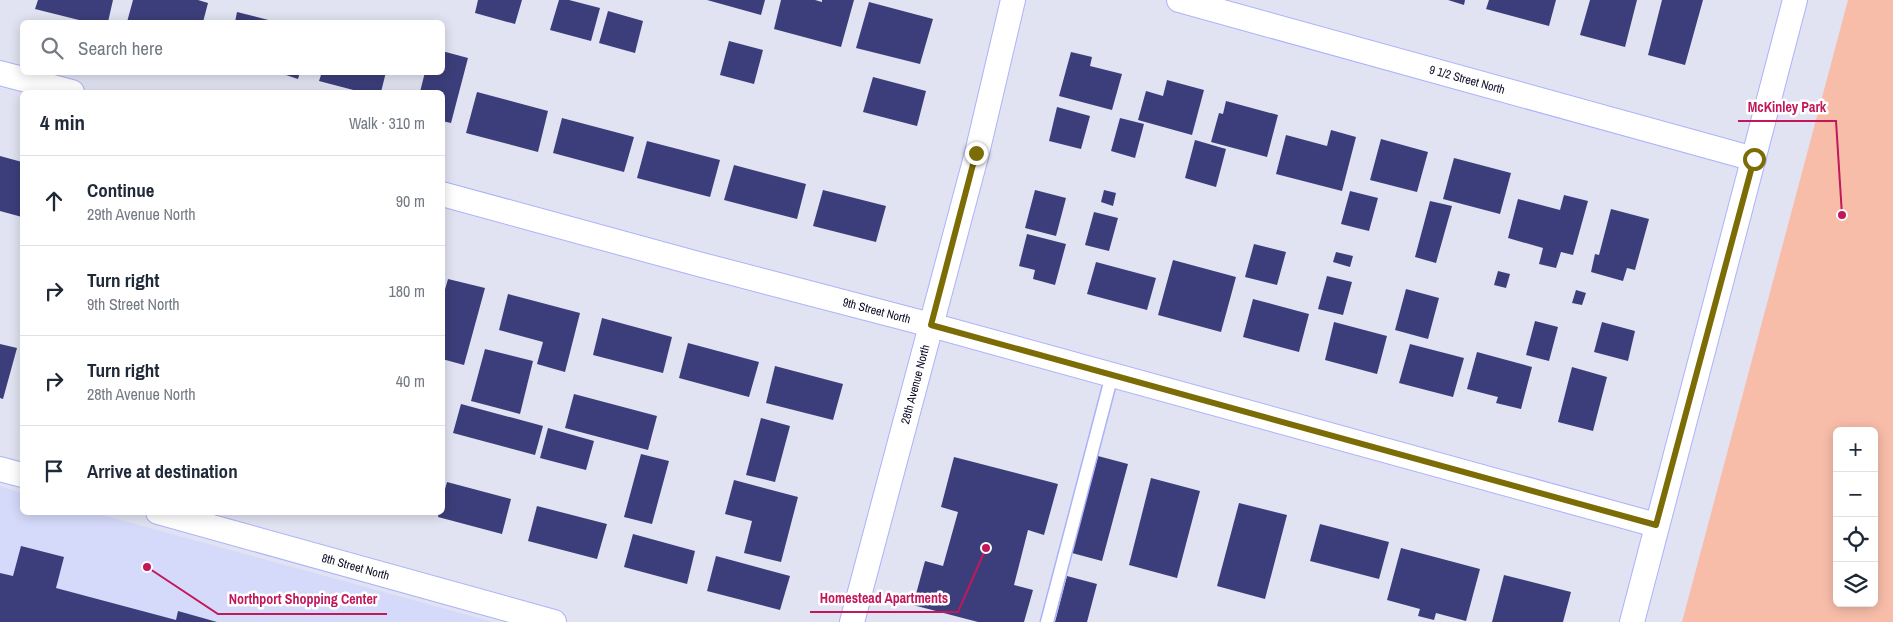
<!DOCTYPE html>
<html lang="en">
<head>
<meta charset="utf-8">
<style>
	:root { --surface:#fff; --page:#f2f2f3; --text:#1f2937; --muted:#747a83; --line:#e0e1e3 }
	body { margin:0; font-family:"Archivo Narrow",sans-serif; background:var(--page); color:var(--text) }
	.controls { position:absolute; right:15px; bottom:15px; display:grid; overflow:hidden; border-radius:8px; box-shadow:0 2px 12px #0003 }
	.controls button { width:45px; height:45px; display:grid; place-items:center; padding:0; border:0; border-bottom:1px solid var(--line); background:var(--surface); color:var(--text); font:25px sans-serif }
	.stop { position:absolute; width:15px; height:15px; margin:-11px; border:4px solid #7b6c06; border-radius:50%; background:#fff }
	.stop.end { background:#7b6c06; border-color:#fff; box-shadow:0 1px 5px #0008 }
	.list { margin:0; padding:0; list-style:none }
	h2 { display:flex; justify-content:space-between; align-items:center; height:65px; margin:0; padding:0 20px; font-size:21px }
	h2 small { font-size:16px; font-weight:400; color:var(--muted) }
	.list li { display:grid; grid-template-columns:32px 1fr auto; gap:15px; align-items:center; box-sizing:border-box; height:90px; padding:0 20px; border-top:1px solid var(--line) }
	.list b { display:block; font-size:19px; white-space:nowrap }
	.list p { margin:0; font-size:16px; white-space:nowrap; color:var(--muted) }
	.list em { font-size:16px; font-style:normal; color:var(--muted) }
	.icon { flex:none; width:28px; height:28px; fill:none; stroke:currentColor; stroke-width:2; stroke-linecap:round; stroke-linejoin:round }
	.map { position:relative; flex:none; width:1893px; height:622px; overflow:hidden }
	.search { position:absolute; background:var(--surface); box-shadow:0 2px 12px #0003; left:20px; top:20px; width:425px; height:55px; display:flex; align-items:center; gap:12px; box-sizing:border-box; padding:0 18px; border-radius:8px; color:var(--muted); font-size:19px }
	.panel { position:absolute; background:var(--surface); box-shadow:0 2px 12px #0003; left:20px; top:90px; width:425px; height:425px; border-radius:8px }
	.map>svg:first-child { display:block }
	.built { fill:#d5dafa }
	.green { fill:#f7bda9; fill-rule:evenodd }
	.building { fill:#3c3e7b }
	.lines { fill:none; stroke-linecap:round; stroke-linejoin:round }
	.service-casing { stroke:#acb2fa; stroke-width:15 }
	.minor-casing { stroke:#acb2fa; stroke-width:26 }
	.service { stroke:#fff; stroke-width:12 }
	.minor { stroke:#fff; stroke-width:24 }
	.route { stroke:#7b6c06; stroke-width:6 }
	.labels { text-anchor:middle; stroke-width:5; stroke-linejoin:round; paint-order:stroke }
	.street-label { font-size:12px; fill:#0e0e27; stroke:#fff }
	.leader { fill:none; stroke:#c2185b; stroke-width:2 }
	.callout-dot { fill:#c2185b; stroke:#fff; stroke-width:2 }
	.callout-label { font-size:14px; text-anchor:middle; font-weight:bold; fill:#c2185b; stroke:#fff; stroke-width:5; stroke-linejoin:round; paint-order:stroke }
</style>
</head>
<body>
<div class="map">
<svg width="1893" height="622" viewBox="0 0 1893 622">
	<rect width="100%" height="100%" fill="#e1e3f2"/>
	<!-- built -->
	<path class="built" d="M0,486L22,493V512L95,513L493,622H0Z"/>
	<!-- green -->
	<path class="green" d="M1848,0H1893V622H1682ZM1837,431H1874V603H1837Z"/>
	<!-- building -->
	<path class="building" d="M38,0H113L108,22H87L35,9Z
		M133,0H198L208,3L203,22H127Z
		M478,0H522L515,24L475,13Z
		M559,0H569L600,8L591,41L550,30Z
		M707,0H765L761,15Z
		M781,0H815L822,2V0H854L841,47L774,29Z
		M1448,0H1465L1464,5Z
		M1489,0H1556L1549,26L1486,9Z
		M1590,0H1637L1625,47L1580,35Z
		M1662,0H1703L1685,65L1648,55Z
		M869,2L933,19L920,64L856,48Z
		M608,11L643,21L635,53L599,43Z
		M237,12L276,22H235Z
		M729,41L763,50L754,84L720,75Z
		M442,51L468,58L451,123L442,121V92H420L425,72H442Z
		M1071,52L1092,57L1090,66L1122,74L1112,110L1059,96Z
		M277,72H300L298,79Z
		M322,72H386L381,92H361L319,81Z
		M873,77L926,91L917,126L863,112Z
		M1167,80L1204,90L1192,135L1138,120L1146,91L1163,96Z
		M477,92L548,111L538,152L466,133Z
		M1226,101L1278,115L1267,157L1211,142L1219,113L1223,114Z
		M1057,107L1090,116L1081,149L1049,141Z
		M562,118L634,137L624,172L553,153Z
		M1120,118L1144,124L1135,158L1111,151Z
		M1331,130L1356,137L1342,191L1276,174L1286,135L1327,146Z
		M1381,139L1428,152L1417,192L1370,180Z
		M1195,140L1226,149L1216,187L1185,178Z
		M647,141L720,160L710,197L637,178Z
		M0,156L22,162V217L0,211Z
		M1454,158L1511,173L1500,214L1443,199Z
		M734,165L806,184L797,219L724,200Z
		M823,190L886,206L876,242L813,226Z
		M1035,190L1066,198L1056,236L1025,228Z
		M1104,190L1116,193L1113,206L1101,202Z
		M1350,191L1378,198L1369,231L1341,224Z
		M1564,195L1588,201L1573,255L1561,252L1556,268L1539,264L1543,248L1508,238L1518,199L1560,210Z
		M1430,201L1452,206L1436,263L1415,257Z
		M1611,209L1649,219L1635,270L1627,268L1623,281L1591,272L1595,254L1599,255Z
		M1094,212L1118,218L1109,251L1085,245Z
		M1027,234L1066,244L1055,285L1033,279L1035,270L1019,266Z
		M1254,244L1286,252L1277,285L1245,277Z
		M1336,252L1353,256L1350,267L1333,262Z
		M1173,260L1236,277L1221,332L1158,315Z
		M1096,262L1156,278L1147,310L1087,294Z
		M1498,271L1510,274L1506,288L1494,285Z
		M1327,276L1352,282L1343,315L1318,309Z
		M448,279L485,288L464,365L442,359V300Z
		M1406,289L1439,298L1428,339L1395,330Z
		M1576,290L1586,293L1582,305L1572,303Z
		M508,294L580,313L565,372L537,364L543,342L499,330Z
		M1253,299L1309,314L1299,352L1243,337Z
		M602,318L672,337L663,373L593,355Z
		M1535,321L1558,327L1549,361L1526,355Z
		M1334,322L1387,336L1377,374L1325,360Z
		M1602,322L1635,331L1628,361L1594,352Z
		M688,343L759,362L749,397L679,378Z
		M0,344L17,348L3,399L0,398Z
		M1410,344L1464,358L1453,397L1399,383Z
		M485,349L533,361L520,414L471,401Z
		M1477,352L1532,367L1521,409L1496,403L1498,397L1467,389Z
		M775,366L843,384L833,420L766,403Z
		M1572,367L1607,377L1593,431L1558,422Z
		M574,394L657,416L648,450L565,428Z
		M461,404L543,426L535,455L453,433Z
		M761,418L790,426L775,482L746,475Z
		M548,428L594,441L586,470L540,458Z
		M641,454L669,461L652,524L624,517Z
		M1098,456L1128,464L1102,561L1072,553Z
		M954,457L1058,484L1044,535L1028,530L1014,585L1033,590L1024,622H978L913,605L925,561L943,566L958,512L941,507Z
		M1151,478L1200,491L1177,578L1129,565Z
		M734,480L798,497L781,562L744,553L752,521L725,514Z
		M447,482L511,499L502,534L438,517L439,512H442V500Z
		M1239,503L1287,515L1265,599L1217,586Z
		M537,506L607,524L597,559L528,541Z
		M1320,524L1389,542L1379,579L1310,561Z
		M633,534L695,551L687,584L624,567Z
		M21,546L64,557L56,588L176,620L178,611L217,622H0V573L13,576Z
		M1401,548L1480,569L1466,621L1436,613L1434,620L1418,616L1420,609L1387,600Z
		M716,556L790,576L780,610L707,591Z
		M1504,575L1571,592L1563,622H1492Z
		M1067,576L1097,584L1087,622H1055Z"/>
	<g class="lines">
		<defs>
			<path id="service" d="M1047,622L1112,375"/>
			<g id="minor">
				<path id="s1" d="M1179,0L1754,159"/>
				<path d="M0,73L72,92"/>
				<path id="s2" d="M442,194L702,265L931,325L1656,525"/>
				<path d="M0,469L22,475"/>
				<path id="s3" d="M158,512L554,622"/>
				<path id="s4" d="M852,622L977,153L1013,0"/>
				<path d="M1632,622L1795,0"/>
			</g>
		</defs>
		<!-- service casing -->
		<use href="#service" class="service-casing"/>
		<!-- minor casing -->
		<use href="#minor" class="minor-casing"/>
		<!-- service -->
		<use href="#service" class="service"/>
		<!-- minor -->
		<use href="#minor" class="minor"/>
	</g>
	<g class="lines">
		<!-- route -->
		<path class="route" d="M976,153L931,325L1656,525L1754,159"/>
	</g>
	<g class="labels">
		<!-- street labels -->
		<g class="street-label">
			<text dy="4" stroke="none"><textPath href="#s1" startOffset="299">9 1/2 Street North</textPath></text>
			<text dy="4" stroke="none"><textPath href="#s2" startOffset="450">9th Street North</textPath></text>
			<text dy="4" stroke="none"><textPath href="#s4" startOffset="246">28th Avenue North</textPath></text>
			<text dy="4" stroke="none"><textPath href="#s3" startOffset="205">8th Street North</textPath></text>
		</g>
	</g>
	<!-- callouts -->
	<path class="leader" d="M1842 215L1836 121H1738M986 548L958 612H810M147 567L218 614H387"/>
	<g class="callout-dot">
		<circle cx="1842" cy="215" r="5"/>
		<circle cx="986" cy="548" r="5"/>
		<circle cx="147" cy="567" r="5"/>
	</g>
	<g class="callout-label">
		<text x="1787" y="112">McKinley Park</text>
		<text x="884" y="603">Homestead Apartments</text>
		<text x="303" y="604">Northport Shopping Center</text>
	</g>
</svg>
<div class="controls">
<button>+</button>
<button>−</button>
<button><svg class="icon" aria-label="locate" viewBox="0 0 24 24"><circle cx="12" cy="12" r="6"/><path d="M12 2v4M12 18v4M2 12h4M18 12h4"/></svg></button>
<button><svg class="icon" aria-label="layers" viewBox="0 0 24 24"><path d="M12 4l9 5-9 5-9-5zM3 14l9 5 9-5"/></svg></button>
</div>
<div class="stop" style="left:1754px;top:159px"></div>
<div class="stop end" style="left:976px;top:153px"></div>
<div class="search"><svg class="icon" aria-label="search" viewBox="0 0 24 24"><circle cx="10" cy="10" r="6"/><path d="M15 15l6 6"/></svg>Search here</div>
<section class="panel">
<h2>4 min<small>Walk · 310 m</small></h2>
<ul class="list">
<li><svg class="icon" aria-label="ahead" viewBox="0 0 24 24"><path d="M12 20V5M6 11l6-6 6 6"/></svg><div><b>Continue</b><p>29th Avenue North</p></div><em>90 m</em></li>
<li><svg class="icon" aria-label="right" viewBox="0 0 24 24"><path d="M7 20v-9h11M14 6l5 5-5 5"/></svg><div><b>Turn right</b><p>9th Street North</p></div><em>180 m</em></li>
<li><svg class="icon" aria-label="right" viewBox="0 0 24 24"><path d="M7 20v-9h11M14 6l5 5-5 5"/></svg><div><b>Turn right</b><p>28th Avenue North</p></div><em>40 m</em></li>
<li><svg class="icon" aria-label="arrive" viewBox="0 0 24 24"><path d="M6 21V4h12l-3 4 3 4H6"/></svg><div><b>Arrive at destination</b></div></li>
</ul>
</section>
</div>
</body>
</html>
